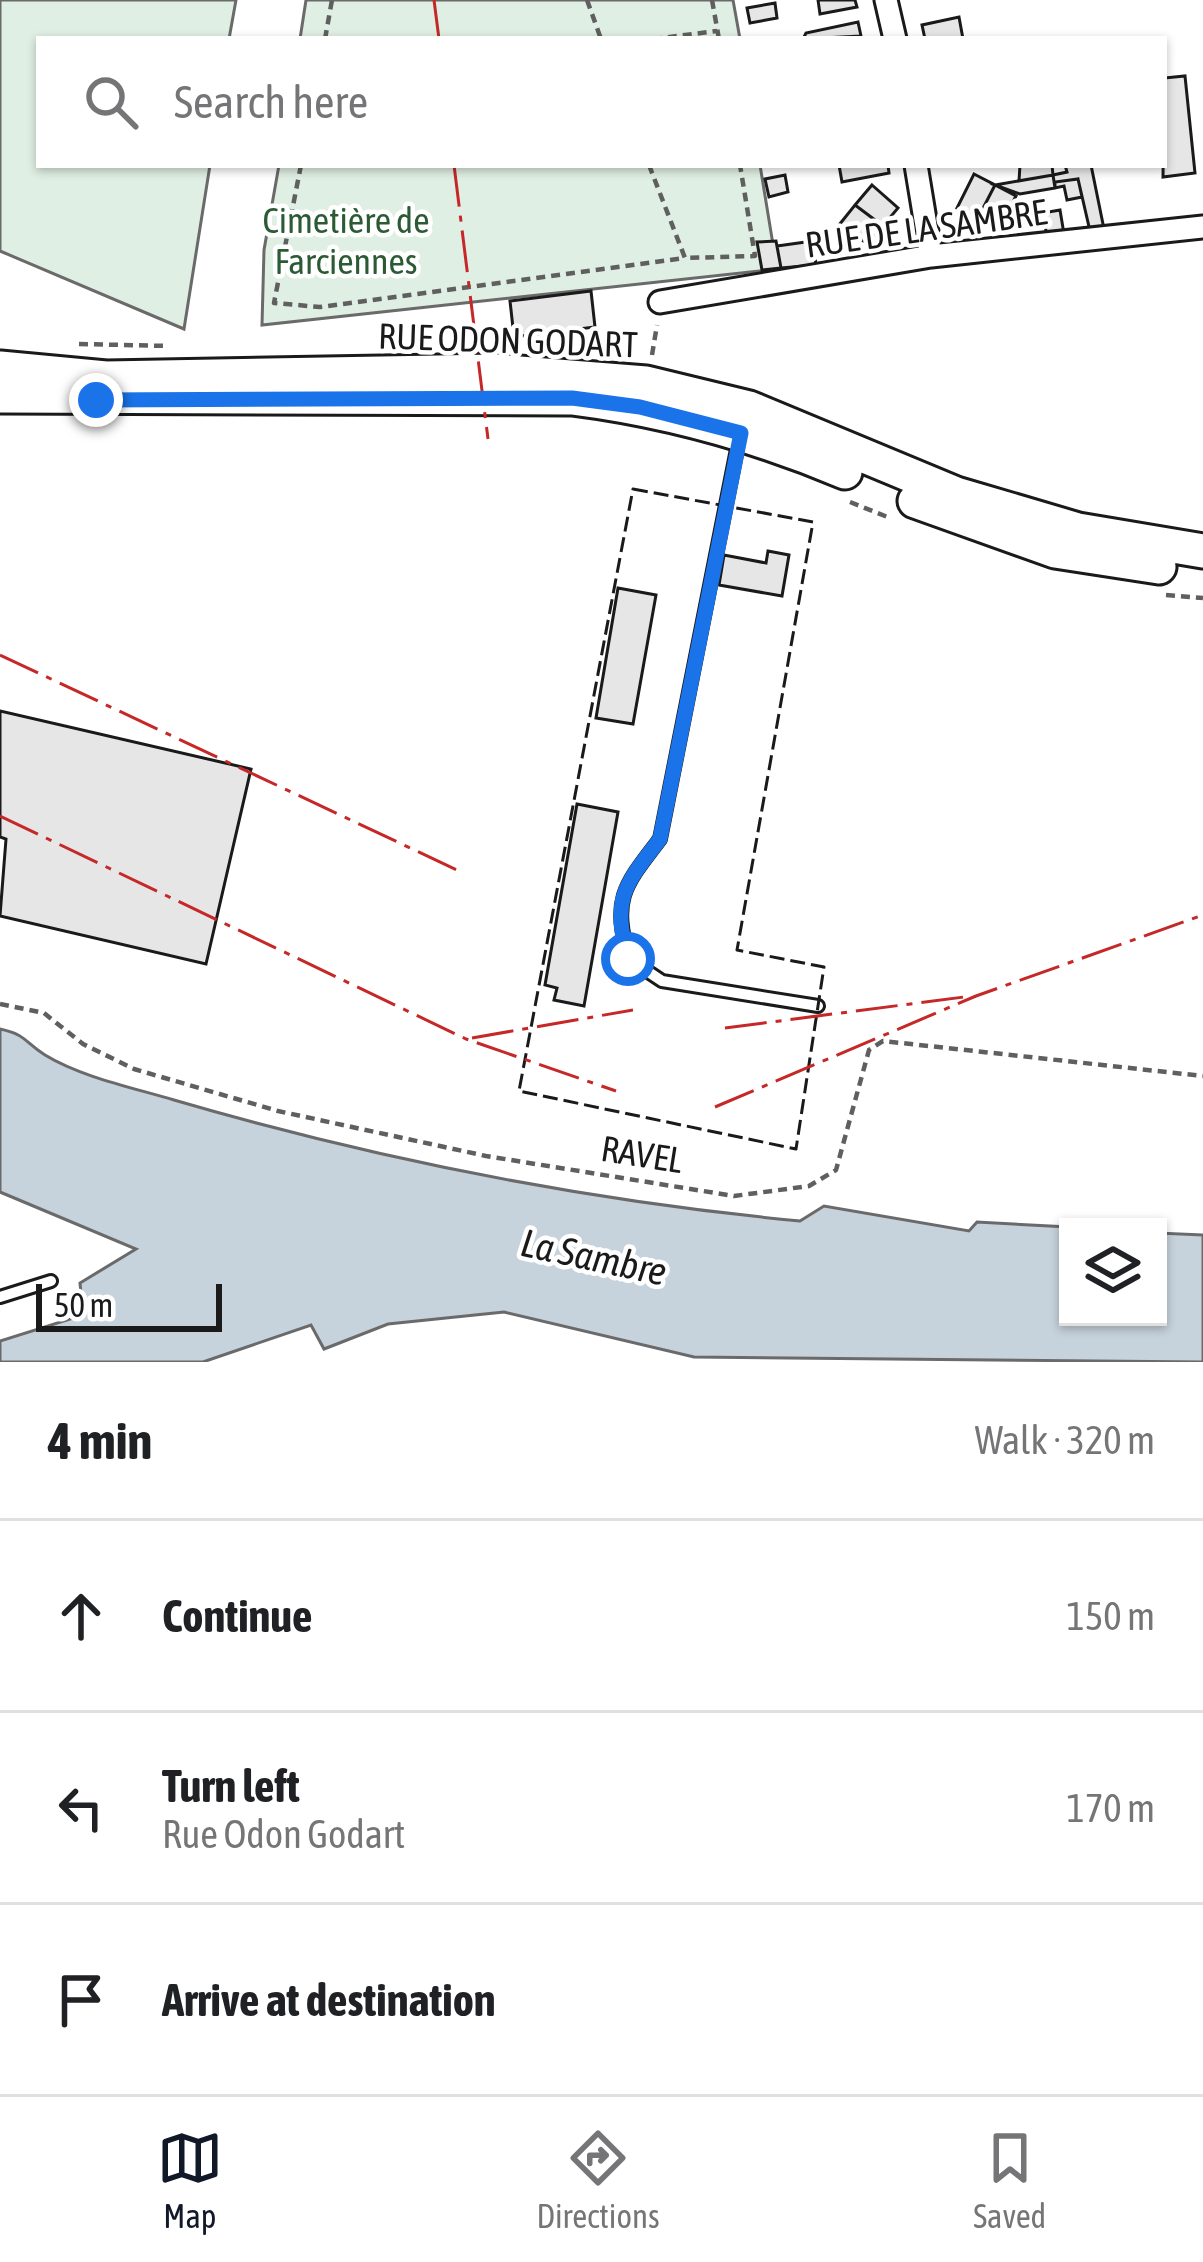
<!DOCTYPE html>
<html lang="en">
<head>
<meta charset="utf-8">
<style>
	:root { --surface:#fff; --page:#f2f2f2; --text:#202124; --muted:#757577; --line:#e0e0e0; --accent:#111827 }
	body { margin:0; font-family:"Asap Condensed",sans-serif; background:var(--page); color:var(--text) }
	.controls { position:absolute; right:36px; bottom:36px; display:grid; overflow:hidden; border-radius:0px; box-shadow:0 3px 9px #0004 }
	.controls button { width:108px; height:108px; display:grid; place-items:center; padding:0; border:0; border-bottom:3px solid var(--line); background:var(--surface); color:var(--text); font:60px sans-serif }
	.scale { position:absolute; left:36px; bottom:30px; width:186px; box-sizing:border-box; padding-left:12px; border:6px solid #1a1a1a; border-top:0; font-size:33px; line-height:42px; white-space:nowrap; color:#1a1a1a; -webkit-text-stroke:9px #fff; paint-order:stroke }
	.stop { position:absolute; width:36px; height:36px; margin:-27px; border:9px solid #1a73e8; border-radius:50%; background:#fff }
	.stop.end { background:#1a73e8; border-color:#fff; box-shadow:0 3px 12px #0008 }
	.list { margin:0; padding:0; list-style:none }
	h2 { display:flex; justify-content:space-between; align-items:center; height:156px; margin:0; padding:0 48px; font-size:51px }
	h2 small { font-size:39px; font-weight:400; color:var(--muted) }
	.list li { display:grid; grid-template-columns:78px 1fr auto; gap:36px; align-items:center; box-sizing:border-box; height:192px; padding:0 48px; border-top:3px solid var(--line) }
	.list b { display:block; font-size:45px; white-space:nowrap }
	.list p { margin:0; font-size:39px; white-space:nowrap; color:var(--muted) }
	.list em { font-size:39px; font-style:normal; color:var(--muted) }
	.icon { flex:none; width:66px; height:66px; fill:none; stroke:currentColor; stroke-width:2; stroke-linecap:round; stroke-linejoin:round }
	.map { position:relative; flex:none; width:1203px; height:1362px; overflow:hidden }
	.search { position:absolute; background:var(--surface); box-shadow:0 3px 9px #0004; left:36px; right:36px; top:36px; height:132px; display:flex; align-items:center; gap:30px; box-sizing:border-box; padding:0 42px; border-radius:0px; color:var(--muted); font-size:45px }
	.sheet { height:732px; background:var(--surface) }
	nav { display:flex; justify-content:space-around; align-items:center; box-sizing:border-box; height:168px; border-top:3px solid var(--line); background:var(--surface); font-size:33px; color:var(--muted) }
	nav a { display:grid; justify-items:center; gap:6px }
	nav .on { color:var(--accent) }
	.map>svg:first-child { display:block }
	.green { fill:#e0efe3; stroke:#6a6a6a; stroke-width:3 }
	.water { fill:#c6d2dc; stroke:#6a6a6a; stroke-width:3 }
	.building { fill:#e6e6e6; stroke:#1a1a1a; stroke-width:3 }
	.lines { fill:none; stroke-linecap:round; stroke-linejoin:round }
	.lane-casing { stroke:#1a1a1a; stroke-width:16 }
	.street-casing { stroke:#1a1a1a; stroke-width:27 }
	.secondary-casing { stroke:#1a1a1a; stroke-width:39 }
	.path { stroke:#5f5f5f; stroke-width:4.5; stroke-dasharray:9 6; stroke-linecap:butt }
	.lane { stroke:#fff; stroke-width:10 }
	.street { stroke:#fff; stroke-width:21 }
	.secondary { stroke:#fff; stroke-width:33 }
	.fence { stroke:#1a1a1a; stroke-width:3; stroke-dasharray:15 6; stroke-linecap:butt }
	.power { stroke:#c62828; stroke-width:3; stroke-dasharray:42 9 6 9; stroke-linecap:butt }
	.route { stroke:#1a73e8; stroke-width:15 }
	.labels { text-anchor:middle; stroke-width:9; stroke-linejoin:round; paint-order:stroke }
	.park-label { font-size:36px; fill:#2b5a34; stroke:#fff }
	.street-label { font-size:36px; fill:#1a1a1a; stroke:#fff }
	.water-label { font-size:39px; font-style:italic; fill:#1a1a1a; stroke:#fff }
</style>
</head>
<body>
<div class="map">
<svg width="1203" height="1362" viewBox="0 0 1203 1362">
	<rect width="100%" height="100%" fill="#fff"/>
	<!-- green -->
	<path class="green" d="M0,0H236L229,39H39V165H210L184,329L0,251Z
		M306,0H733L740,39H300Z
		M279,165H760L777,269L262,325L264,250Z"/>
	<!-- water -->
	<path class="water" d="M0,1029C27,1035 24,1042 45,1055C81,1077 134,1088 174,1100C376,1159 591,1201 800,1221L824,1206L969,1231L977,1222L1068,1227V1317H1158V1233L1203,1235V1362L694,1357L504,1312L388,1324L324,1349L311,1325L203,1362H0V1341L83,1315L80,1283L136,1249L0,1192Z"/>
	<!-- building -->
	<path class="building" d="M818,0H855L857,7L820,14Z
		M775,3L777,18L750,23L747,8Z
		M959,17L963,39H925L922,25Z
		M858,22L861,36L803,39L806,33Z
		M1185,76L1195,173L1163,177L1164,78Z
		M839,165H888L889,173L842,182Z
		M1020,165H1052L1053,175L1019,181Z
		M1065,165H1091L1104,229L1090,231L1078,179L1055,182V188L1053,175L1067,172Z
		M974,174L995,185L978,218L957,208Z
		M785,175L788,192L769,197L765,179Z
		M1053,175L1055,188L1020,194L995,185Z
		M1078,179L1082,197L1067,200L1064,186L1055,188V182Z
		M872,185L898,208L883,226L855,205Z
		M995,185L1016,196L999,229L978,218Z
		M855,205L883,226L868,244L839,225Z
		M1060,210L1064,234L1047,237L1043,213Z
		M776,241L781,268L762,270L757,242Z
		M813,241L816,265L781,268L777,246Z
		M591,291L595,327L514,337L510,301Z
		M768,551L789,555L782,596L719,585L724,555L766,563Z
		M618,588L656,595L633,724L596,718Z
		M0,711L251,769L206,964L0,916L6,839L0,837Z
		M577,804L618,812L584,1006L554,1000L557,988L545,985Z"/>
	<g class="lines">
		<defs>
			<path id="lane" d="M739,439L660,839C623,887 612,899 629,959L662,981L818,1006
				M0,1297L51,1281"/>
			<path id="street" d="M886,0L895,39
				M916,165L931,256
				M660,302L931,256L1203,227"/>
			<path id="secondary" d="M0,368L106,378L495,371L646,383L749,408L956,494L1078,530L1203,551
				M0,396L572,398C667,410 757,435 845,472
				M915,501L1055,551L1159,567"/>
		</defs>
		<!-- lane casing -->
		<use href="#lane" class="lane-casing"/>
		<!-- street casing -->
		<use href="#street" class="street-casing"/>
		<!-- secondary casing -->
		<use href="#secondary" class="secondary-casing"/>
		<!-- path -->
		<path class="path" d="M587,0L601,39
			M712,0L719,39
			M325,39L332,0
			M653,39L717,31
			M301,165L274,303L320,307L685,258
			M649,165L685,258L755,256L740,165
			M79,344L169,346
			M652,355L657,325
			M850,502L890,518
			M1166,595L1203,598
			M0,1004L44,1013L83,1044L134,1069L278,1111L486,1156L734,1196L809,1186L836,1170L869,1050L883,1041L1203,1076"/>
		<!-- lane -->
		<use href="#lane" class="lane"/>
		<!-- street -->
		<use href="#street" class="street"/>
		<!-- secondary -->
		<use href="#secondary" class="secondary"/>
		<!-- fence -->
		<path class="fence" d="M633,489L813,522L737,950L824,967L796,1149L519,1091Z"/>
		<!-- power -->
		<path class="power" d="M434,0L439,39
			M454,165L488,439
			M0,655L457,870
			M0,816L466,1039L616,1091
			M725,1028L964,997
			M472,1038L633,1010
			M715,1107L976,996L1203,915"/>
	</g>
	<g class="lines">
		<!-- route -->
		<path class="route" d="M96,400L572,398L640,407L741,433L660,839C623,887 612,899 628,959"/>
	</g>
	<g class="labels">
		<!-- park labels -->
		<g class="park-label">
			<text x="346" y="233">Cimetière de<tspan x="346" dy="41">Farciennes</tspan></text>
		</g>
		<!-- street labels -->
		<g class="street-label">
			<text transform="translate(926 228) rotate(-8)" y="13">RUE DE LA SAMBRE</text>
			<text transform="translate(508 340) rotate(2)" y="13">RUE ODON GODART</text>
			<text transform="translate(642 1154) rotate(9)" y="13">RAVEL</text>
		</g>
		<!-- water labels -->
		<g class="water-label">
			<text transform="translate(594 1257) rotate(12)" y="14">La Sambre</text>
		</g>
	</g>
</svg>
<div class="controls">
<button><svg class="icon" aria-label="layers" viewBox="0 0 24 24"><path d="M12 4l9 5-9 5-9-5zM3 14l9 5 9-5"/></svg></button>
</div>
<div class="scale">50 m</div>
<div class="stop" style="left:628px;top:959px"></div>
<div class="stop end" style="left:96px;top:400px"></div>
<div class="search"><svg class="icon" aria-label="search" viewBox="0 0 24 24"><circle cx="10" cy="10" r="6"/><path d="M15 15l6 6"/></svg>Search here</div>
</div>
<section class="sheet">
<h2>4 min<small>Walk · 320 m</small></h2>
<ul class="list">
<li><svg class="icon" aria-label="ahead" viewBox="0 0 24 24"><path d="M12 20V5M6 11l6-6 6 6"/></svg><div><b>Continue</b></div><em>150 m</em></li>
<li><svg class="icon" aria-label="left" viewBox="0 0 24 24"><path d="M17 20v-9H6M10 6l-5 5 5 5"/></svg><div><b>Turn left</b><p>Rue Odon Godart</p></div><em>170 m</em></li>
<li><svg class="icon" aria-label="arrive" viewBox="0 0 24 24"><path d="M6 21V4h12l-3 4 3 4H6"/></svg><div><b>Arrive at destination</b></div></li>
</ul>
</section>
<nav>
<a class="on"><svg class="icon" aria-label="map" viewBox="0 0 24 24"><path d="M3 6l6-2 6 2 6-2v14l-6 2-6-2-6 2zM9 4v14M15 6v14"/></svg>Map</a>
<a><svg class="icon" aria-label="directions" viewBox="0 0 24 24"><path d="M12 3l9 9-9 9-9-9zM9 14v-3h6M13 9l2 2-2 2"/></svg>Directions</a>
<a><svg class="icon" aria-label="saved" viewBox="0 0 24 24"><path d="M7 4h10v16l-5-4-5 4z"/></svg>Saved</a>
</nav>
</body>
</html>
